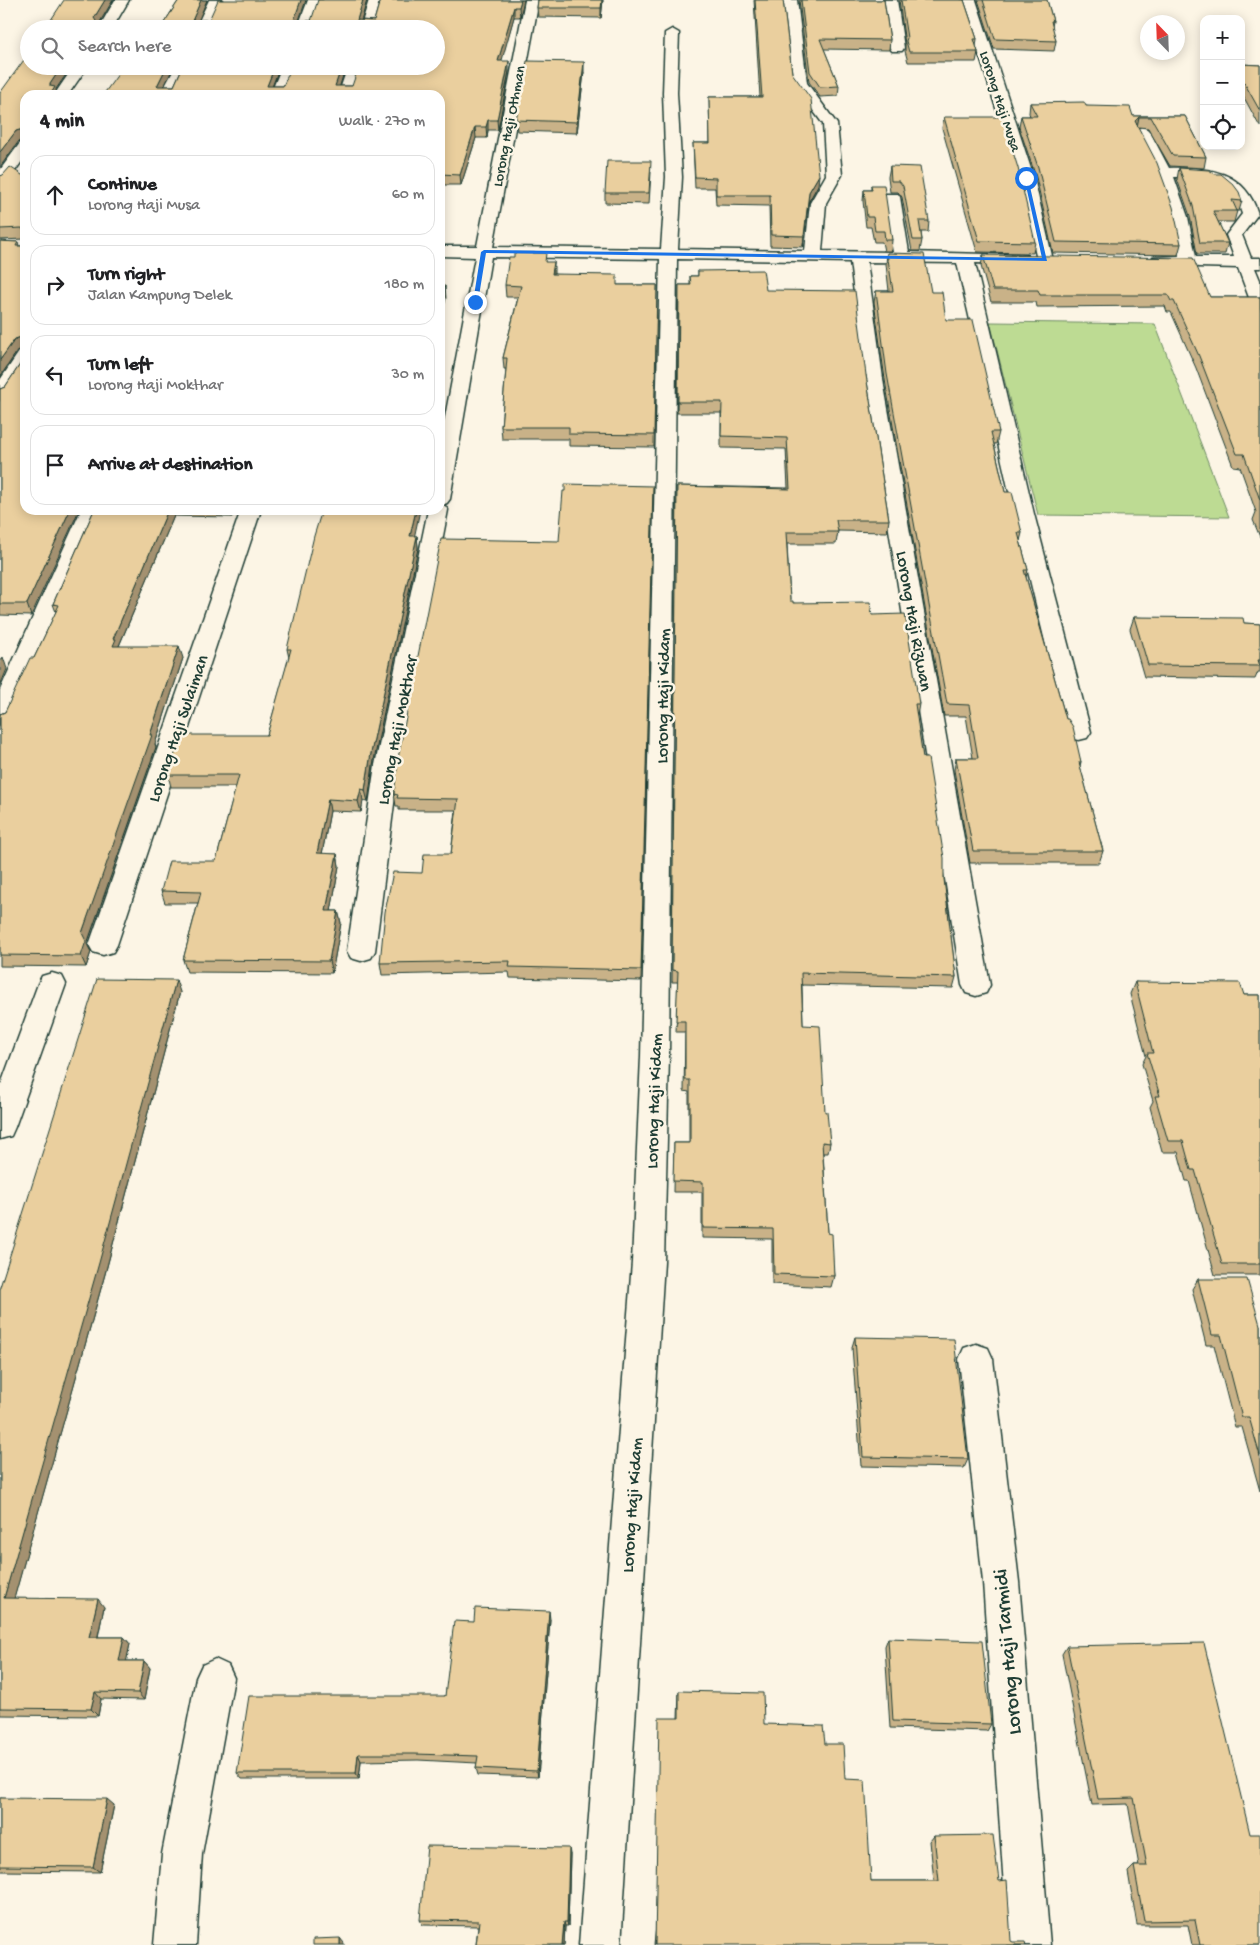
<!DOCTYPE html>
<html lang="en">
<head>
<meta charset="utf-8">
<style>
	:root { --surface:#fff; --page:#f2f2f2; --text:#202124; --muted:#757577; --line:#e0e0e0 }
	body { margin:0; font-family:"Gochi Hand",sans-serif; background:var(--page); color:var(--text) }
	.controls { position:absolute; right:15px; top:15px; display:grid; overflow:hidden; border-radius:10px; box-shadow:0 2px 12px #0003 }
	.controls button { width:45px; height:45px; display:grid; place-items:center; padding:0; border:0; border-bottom:1px solid var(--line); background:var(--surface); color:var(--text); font:25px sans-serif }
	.compass { position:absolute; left:1140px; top:15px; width:45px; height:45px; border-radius:50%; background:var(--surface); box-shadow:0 2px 12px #0003; rotate:337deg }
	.stop { position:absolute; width:15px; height:15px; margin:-11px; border:4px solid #1a73e8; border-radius:50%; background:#fff }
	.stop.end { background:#1a73e8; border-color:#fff; box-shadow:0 1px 5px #0008 }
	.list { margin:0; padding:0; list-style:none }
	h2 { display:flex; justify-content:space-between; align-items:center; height:65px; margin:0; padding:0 20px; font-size:21px }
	h2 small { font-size:16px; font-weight:400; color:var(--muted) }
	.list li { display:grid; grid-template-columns:32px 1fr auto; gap:15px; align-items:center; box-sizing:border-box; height:80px; margin:0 10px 10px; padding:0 10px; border:1px solid var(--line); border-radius:15px }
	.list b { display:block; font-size:19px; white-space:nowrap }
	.list p { margin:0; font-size:16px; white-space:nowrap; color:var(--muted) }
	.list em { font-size:16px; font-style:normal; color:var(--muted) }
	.icon { flex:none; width:28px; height:28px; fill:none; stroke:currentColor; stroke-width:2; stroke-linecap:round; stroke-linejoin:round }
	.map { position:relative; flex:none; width:1260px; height:1945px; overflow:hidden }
	.search { position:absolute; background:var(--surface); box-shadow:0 2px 12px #0003; left:20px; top:20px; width:425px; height:55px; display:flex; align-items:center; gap:12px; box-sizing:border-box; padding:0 18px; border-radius:28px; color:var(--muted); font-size:19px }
	.panel { position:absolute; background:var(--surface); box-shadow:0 2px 12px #0003; left:20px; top:90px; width:425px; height:425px; border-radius:15px }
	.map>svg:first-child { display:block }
	.green { fill:#bddb93; stroke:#6e8c64 }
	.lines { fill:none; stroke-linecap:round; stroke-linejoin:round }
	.minor-casing { stroke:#1f3d34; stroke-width:3 }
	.minor { fill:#fcf5e5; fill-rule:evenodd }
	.wall { fill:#c9b288; stroke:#1f3d34 }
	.shaded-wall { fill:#a4916f; stroke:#1f3d34 }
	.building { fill:#eacf9e; stroke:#1f3d34 }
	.route { fill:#1a73e8 }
	.labels { text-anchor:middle; stroke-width:5; stroke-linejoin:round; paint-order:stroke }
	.far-street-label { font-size:15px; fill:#1f3d34; stroke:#fcf5e5 }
	.street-label { font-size:18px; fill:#1f3d34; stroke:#fcf5e5 }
	.near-street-label { font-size:21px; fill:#1f3d34; stroke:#fcf5e5 }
</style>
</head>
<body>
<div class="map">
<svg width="1260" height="1945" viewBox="0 0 1260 1945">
	<rect width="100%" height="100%" fill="#fcf5e5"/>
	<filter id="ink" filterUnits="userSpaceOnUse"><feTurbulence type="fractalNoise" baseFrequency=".02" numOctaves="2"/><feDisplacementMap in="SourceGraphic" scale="10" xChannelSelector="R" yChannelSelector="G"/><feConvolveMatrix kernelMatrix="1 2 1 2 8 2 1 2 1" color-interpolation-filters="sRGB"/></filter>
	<g filter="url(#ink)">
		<!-- green -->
		<path class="green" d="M990,322L1155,324L1229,517L1038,515Z"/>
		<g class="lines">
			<defs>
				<path id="minor" d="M115,0H129L112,29H98Z
					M209,0H223L209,29H195Z
					M308,0H322L311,29H297Z
					M369,0H383L374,29H360Z
					M525,0H539L493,247L661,249L666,177L663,93L665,33L672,29L679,33L677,93L682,177L678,249L805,251L810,203L826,175L823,124L793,83L783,0H797L807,83L837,124L842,175L826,203L822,251L893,252L884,197L886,194H898L900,197L909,252L1027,255L1029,259L1027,263L1021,264L975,263L1034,514L1091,732L1087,738L1079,740L1071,738L1067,732L1014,514L957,263L867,262L884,386L990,985L986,993L976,996L966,993L962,985L866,386L850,262L677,259L669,1056L664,1262L621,1945H579L632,1262L641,1056L660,259L491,257L450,499L447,503L442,505L445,506L448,510L399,765L375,951L371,958L361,961L351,958L347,951L375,765L428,510H440V444L475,257L440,256V246H477Z
					M883,0H897L904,48L902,51H892L890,48Z
					M962,0H976L1034,178L1053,260L1051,264H1039L1037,260L1018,178Z
					M74,66H88L68,95H54Z
					M176,66H190L174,95H160Z
					M282,66H296L284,95H270Z
					M348,66H362L352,95H338Z
					M1142,127L1147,129L1150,132L1169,168C1209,167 1245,171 1258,214L1242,235L1251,258H1260V268H1255L1260,280V308L1254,307L1251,303L1238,268L1159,266L1153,265L1151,261L1153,257L1179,256L1172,217L1156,173L1134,132L1137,129ZM1174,177C1206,177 1232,178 1242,214L1226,235L1234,257H1196L1188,217Z
					M25,141V157L6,184L0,186V170L20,143Z
					M25,350V370L7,398L0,400V380L19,352Z
					M81,510H101L12,717L8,723L0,725V690Z
					M241,510H261L117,945L113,952L103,955L93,952L89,945Z
					M52,973L62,976L66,984L15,1127L11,1136L0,1139V1087L38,984L42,976Z
					M976,1344L988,1348L993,1359L1019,1582L1050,1945H1008L983,1582L959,1359L964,1348Z
					M215,1659L228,1665L234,1678L202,1854L196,1945H154L162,1854L196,1678L202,1665Z"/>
			</defs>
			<!-- minor casing -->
			<use href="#minor" class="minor-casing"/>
			<!-- minor -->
			<use href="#minor" class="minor"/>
		</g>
		<!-- wall -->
		<path class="wall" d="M179,0H207L198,20L311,21L367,0L361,20L374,21L380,0H524L520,17H514L501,61L509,71L498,130H488L487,138H476L461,185H440V95H103L174,66L164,86H174L183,66H280L272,86H352L436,29H160Z
			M538,0H603L601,18L538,17L537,8Z
			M754,0H783L792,73L818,185L808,203L803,247L770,246L769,206L716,205L715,188H695L693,143H710L709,97H760Z
			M799,0H884L890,40L889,50L824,49L839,86L838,96L820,97L809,82Z
			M899,0H964L977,39L976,46L978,52L976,62H908L905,51V44Z
			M978,0H1047L1053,21L1052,27L1056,41L1054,51L994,49Z
			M1241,64L1260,65V127L1241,92Z
			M584,72L577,133L517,131L516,120Z
			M1030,103L1086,106L1133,116H1185L1206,157L1204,168L1170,166L1148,128L1138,127L1181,244L1178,255L1053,253L1036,177L1019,127L1021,116H1030L1029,113Z
			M944,117L1035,242L1033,253L977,252L942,128Z
			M890,166L929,221L928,232H921L922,240L920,251H912L902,197L898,192H890L888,177Z
			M1179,168L1242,201L1239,211H1237L1234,222H1218L1228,243L1225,254H1197L1190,216L1177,179Z
			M651,172L649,204L605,203V193Z
			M0,176L25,177V239L0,240Z
			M871,185L892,240L891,251H884L882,242H874L871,227H866L863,201L864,190H871Z
			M0,241L18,242L19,246H25L31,616L0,615V389L5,387L23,360V349L18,350L0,377Z
			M887,253L931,292L946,320L999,432L996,444H994L1005,492L1022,533L1020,541L1028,570L1026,577L1066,719L1081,762L1080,766L1103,851L1099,863H970L954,770L956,758H973L966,716H944L886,386L874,302L876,291H889L886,264Z
			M983,255L1210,297H1260V537L1253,520L1256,512L1240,467L1233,466L1196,368L1171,312H1167L1165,306L1037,307L1036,302H991L981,266Z
			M546,262L554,274L617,285H657L654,447L569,446V439H502L501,427L506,369H504L503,358L518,297H506L505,285Z
			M698,271L766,290L866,375L889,520L887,532L838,531L836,544H787L790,601L793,603L872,615L919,704L917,716H916L923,758L944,879L956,977L953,988L802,985L803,1025L825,1112L830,1143L828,1153H823L828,1233L834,1276L831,1287L772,1284V1239L702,1238V1192H673L674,1143H689V1092L684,1091L685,1032H676L678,982H672L677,486L788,488L786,449L721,448V413H677L679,285H690V276H698Z
			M653,486L641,981L510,978L509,972L382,975L380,963L422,873L451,854L456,810H399V806H396L394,794L559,541Z
			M94,510H234L232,517L174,516L119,646L183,658L155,744L156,747L87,944L91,952L86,967L0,966V714L5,712L34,658L56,612L53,604Z
			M414,536H417L418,548L373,765L368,802L363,801L361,812L330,811L322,854H337L339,866L331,911H338L341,923L332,973L187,972L183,960L198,903H165L161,891L216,861L236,787H171L168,775L267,735L289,658L287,649Z
			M1134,617L1260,624V672H1258L1255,679L1144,677L1130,629Z
			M1135,982L1244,995H1260V1275H1215L1189,1181H1186L1178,1152H1162L1150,1107L1153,1101L1142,1064L1146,1056L1130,994Z
			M180,992L105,1274L14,1598L104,1607L98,1637H124L130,1644L126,1661H144L150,1668L144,1700L101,1699L98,1716L0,1715V1287Z
			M1198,1279L1260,1325V1491L1242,1427H1235L1214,1345H1206L1192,1289Z
			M855,1337L968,1459L964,1468L861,1466L852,1347Z
			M550,1619L538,1777L478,1775L476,1768L477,1763L418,1760L361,1761L359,1779H242L237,1773L445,1696L474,1622Z
			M888,1638L991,1724L987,1731L890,1728L885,1646Z
			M1067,1646L1260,1945H1192L1188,1925H1137L1128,1872L1134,1866H1139L1128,1804L1092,1805L1062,1654Z
			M679,1691L764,1724L825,1744L845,1779L871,1881H934L930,1841L934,1836L999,1881L654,1945L678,1718Z
			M0,1798L114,1805L100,1872L0,1871Z
			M570,1854L568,1926H565L564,1945H476L478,1926L423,1925L420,1920Z"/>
		<!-- shaded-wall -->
		<path class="shaded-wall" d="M105,0H113L97,27V29H91L94,18Z
			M201,0H207L195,29L192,21Z
			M301,0H306L296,29L294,20Z
			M363,0H367L359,29L357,20Z
			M521,0H524L520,17L519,7Z
			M602,0H603L601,18V8Z
			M514,7V17L499,71L498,61Z
			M509,61V71L498,130L497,120Z
			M584,62V72L577,133V122Z
			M62,66H72L56,89L57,95H50V84Z
			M167,66H174L160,95L157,86Z
			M275,66H280L269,95L267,86Z
			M342,66H346L337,95L335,86Z
			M1139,117L1137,127L1135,121Z
			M488,120V130L487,138L486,127Z
			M475,127L476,138L461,185L460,175Z
			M23,129L25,135V140L19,141L0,167V152L16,131Z
			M819,175L818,185L808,203L803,247L809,192Z
			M554,262V273L553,286L552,274Z
			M445,286L446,298L440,323V307Z
			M21,337L24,348L18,350L0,377V360L15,339Z
			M70,510H79L31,616L27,604Z
			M168,510H172L174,516L118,648L113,646V639Z
			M230,510H234L232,517Z
			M416,510H420L412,548L410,536Z
			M417,536L418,548L373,765L368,802L365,790L371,753Z
			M179,646L183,658L155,744L156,747L87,944L91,952L86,967L81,956L82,933L150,735Z
			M3,657L7,669L0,686V663Z
			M361,789L363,801L361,812L358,801Z
			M328,799L330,811L320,865L317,853Z
			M337,854L339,866L329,923L326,911Z
			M338,911L341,923L332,973L329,961Z
			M176,980L180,992L105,1274L12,1606L4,1598Z
			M98,1599L104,1607L96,1645L89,1637Z
			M549,1611L550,1619L538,1777L537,1771Z
			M124,1637L130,1644L125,1668L119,1661Z
			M144,1661L150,1668L144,1700L138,1693Z
			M95,1692L101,1699L98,1716L91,1709Z
			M358,1754L361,1761L359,1779L356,1773Z
			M107,1799L114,1805L100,1872L93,1867Z
			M569,1848L570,1854L568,1926L567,1922Z
			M564,1922L565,1926L564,1945H562Z
			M340,1938L344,1943V1945H340Z"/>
		<!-- building -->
		<path class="building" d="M64,0H105L94,18L96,21L91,29H45Z
			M179,0H201L192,21L209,20L218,0H301L294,20L311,21L318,0H363L357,20L374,21L380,0H521L519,7H514L498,61H509L497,120H488L486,127H475L460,175L440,174V95H103L124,66H167L157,86H174L183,66H275L267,86H283L292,66H342L335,86H352L359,66H436V29H160Z
			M538,0H602L601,8H537Z
			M755,0H783L792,73L811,99L819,175L809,192L804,236L771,235L770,195H716V178L695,177L693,143H710L709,97H762Z
			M801,0H884L890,40L820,39L839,86L820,87L810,72Z
			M901,0H964L977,39H974L978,52H909L906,41L907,38Z
			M983,0H1047L1053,21H1051L1056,41L995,39Z
			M29,53V66H62L50,84V86L55,87L50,95H25V135L24,137L23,129L16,131L0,152V93Z
			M527,61L584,62L577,122L516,120Z
			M1241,64L1260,65V111L1241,77Z
			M1084,102L1086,106L1130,107L1133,116H1185L1206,157L1173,156L1151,117H1139L1135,121L1157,163L1173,207L1181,244L1056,242L1038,167L1021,116H1037L1030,103Z
			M944,117H1002L1018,168L1035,242L979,241Z
			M607,161H651L649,193H605Z
			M890,166L920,167L929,221H919L922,240H913L903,186L899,181H891Z
			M10,167L25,177V228L24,231L22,228L0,229V176L3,175Z
			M1179,168L1209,170L1215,174H1221L1233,184L1239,192L1242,201L1232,200L1237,211H1213L1228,243H1200L1193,206Z
			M871,185H884L892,240H885L884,231H875L873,217H867L864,190H872Z
			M0,241L18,242L16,246H25V510H70L27,604H0V389L5,387L23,360V339L21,337L15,339L0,360Z
			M514,253H546L545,262H554L552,274L617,275V285H657L654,435L569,434V427H501L507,358H503L521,286L505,285L509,257H514Z
			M887,253L924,254L931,292H942L946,320H973L999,432H991L1005,492H1012L1022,533H1018L1028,570H1024L1066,719H1068L1073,727L1081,762H1079L1103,851H973L956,758H978L969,705L947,704L887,374L876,291H893Z
			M983,255L1193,258L1210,297H1260V500L1244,454H1237L1199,356L1174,301H1171L1168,295H1040L1038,290H993Z
			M763,270L766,290L855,291L866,375L889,520H836L838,532H786L790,601H793V603L870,602L872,615L905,614L919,704H915L923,758H928L944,858V879L956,977L801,973L803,1025L820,1026L825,1112H827L830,1143L822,1142L828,1233L832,1234L834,1276L774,1274L773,1229L703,1228V1182L673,1181L674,1143H690V1080H685V1021H676L678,971L672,970L677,486L790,489L787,438L721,436L722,402H678L679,285H691L690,276H698V271Z
			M440,286H445L440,307Z
			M565,484L653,486L641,970L509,967L510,961L380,963L385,912L393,872L422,873L424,854H451L458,799L397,798L398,795L394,794L399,753L441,539L559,541L563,491H565Z
			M94,510H168L113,639H116L113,646H179L150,735H152L82,933L86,941L81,956L0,955V714L5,712L30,658H34L59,605L53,604Z
			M322,510H416L410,536H417L371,753L365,790L361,789L358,801L328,799L317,853L337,854L326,911H338L329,961L183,960L201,892L161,891L169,861H216L239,775H168L181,735H267L291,649H287L314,536Z
			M1134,617L1243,618L1244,623L1260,624V660H1258L1260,666L1148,665Z
			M97,979L176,980L99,1263L4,1598L98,1599L89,1637H124L119,1661H144L138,1693L95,1692L91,1709L0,1708V1287Z
			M1135,982L1240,983L1244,995H1260V1264H1222L1195,1170H1191L1183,1141H1168L1155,1096H1160L1147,1053H1153Z
			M1198,1279H1247L1260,1325V1456L1249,1417H1242L1221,1335H1212Z
			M855,1337L954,1339L968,1459L863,1457Z
			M475,1608L549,1611L537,1771L476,1768L478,1756L415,1754H358L356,1773H237L249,1696H445L454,1621L474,1622Z
			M888,1638L982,1641L991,1724L893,1721Z
			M1204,1643L1250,1834H1260V1945H1200L1195,1920L1144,1921L1134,1866H1147L1134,1798L1098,1799L1067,1646Z
			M679,1691L763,1693L764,1724L823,1726L825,1744H843L845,1779L865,1780L871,1881H939L934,1836L993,1835L999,1881L1007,1880L1011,1941L1013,1942H1025L1026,1945H655L659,1718H679Z
			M0,1798L107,1799L93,1867L0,1866Z
			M427,1846L569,1848L567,1922H564L562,1945H476L479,1921L420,1920Z
			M340,1938V1945H313V1939Z"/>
	</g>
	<!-- route -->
	<path class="route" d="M1024,177L1028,178L1047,261L486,253L478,302L475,303L473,302L481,252L484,250L1042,258Z"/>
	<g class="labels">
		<!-- far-street labels -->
		<g class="far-street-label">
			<text transform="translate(1001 101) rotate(72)" y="5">Lorong Haji Musa</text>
			<text transform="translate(508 126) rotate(-79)" y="5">Lorong Haji Othman</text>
		</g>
		<!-- street labels -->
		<g class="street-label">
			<text transform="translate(915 621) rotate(80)" y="6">Lorong Haji Rizwan</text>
			<text transform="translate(662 696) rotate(-89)" y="6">Lorong Haji Kidam</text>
			<text transform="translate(177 728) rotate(-71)" y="6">Lorong Haji Sulaiman</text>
			<text transform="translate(396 730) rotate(-79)" y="6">Lorong Haji Mokthar</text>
			<text transform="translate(653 1101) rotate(-88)" y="6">Lorong Haji Kidam</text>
			<text transform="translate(631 1505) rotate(-86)" y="6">Lorong Haji Kidam</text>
		</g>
		<!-- near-street labels -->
		<g class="near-street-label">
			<text transform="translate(1006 1652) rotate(-95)" y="7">Lorong Haji Tarmidi</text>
		</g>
	</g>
</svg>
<div class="controls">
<button>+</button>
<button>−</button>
<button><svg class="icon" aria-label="locate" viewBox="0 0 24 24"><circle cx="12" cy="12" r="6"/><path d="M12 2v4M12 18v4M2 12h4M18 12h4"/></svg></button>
</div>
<svg class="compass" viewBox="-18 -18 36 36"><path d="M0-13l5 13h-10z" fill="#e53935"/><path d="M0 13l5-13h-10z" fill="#757577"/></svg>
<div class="stop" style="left:1026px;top:178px"></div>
<div class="stop end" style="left:475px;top:302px"></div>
<div class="search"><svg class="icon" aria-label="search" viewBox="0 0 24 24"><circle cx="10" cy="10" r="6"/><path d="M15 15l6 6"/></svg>Search here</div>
<section class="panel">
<h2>4 min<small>Walk · 270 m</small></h2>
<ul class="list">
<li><svg class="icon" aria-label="ahead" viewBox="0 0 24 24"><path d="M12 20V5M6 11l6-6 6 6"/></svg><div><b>Continue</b><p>Lorong Haji Musa</p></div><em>60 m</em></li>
<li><svg class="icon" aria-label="right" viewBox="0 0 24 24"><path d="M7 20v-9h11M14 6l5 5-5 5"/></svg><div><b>Turn right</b><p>Jalan Kampung Delek</p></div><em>180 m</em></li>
<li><svg class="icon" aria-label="left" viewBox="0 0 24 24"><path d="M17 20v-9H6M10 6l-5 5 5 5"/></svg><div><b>Turn left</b><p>Lorong Haji Mokthar</p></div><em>30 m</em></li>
<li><svg class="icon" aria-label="arrive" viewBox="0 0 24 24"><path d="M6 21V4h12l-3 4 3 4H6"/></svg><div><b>Arrive at destination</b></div></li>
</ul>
</section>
</div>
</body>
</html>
